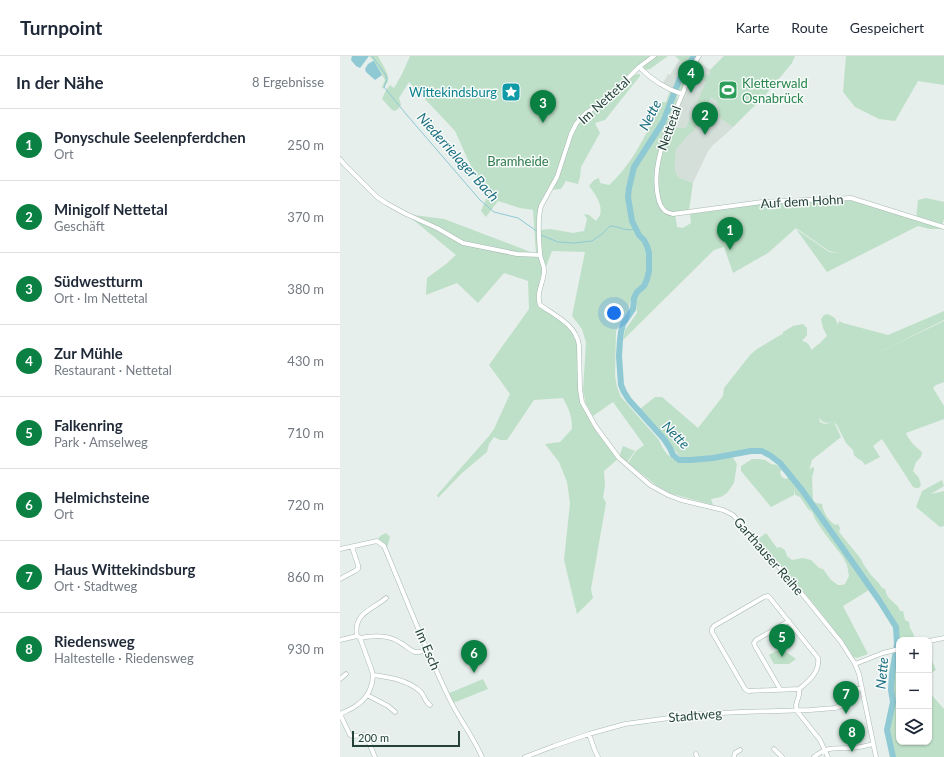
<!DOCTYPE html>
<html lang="de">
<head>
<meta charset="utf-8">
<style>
	:root { --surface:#fff; --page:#f2f2f3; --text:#1f2937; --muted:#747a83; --line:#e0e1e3; --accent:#0b8043 }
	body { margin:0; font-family:Lato,sans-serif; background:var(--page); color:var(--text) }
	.controls { position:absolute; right:12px; bottom:12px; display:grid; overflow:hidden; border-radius:8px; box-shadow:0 1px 3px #0004 }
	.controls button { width:36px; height:36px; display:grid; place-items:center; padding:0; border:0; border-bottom:1px solid var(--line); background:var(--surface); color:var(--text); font:20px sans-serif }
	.scale { position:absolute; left:12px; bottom:10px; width:108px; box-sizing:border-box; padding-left:4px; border:2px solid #24423a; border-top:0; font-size:11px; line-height:14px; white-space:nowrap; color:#24423a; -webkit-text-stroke:3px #f7fbf9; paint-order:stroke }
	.you { position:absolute; left:274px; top:257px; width:14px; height:14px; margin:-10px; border:3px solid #fff; border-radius:50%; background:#1a73e8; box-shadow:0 0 0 6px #1a73e833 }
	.badge { display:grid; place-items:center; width:26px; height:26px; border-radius:50%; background:var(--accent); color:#fff; font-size:13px; font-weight:700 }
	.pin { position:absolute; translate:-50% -33px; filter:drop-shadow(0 1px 2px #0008) }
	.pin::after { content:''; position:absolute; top:21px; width:14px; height:12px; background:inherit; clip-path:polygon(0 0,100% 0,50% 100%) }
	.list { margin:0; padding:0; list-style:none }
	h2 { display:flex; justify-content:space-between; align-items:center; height:52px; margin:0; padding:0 16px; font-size:17px }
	h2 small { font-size:13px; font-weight:400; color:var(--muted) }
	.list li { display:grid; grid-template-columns:26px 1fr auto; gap:12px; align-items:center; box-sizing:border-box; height:72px; padding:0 16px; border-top:1px solid var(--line) }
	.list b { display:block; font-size:15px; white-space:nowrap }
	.list p { margin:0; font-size:13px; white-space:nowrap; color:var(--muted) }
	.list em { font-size:13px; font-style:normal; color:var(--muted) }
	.icon { flex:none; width:22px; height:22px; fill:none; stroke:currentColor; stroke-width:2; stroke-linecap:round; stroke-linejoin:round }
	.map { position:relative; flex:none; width:604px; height:701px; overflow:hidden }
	header { display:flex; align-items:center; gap:24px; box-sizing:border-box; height:56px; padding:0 20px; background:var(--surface); border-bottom:1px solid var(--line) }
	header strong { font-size:19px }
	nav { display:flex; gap:22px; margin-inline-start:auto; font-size:14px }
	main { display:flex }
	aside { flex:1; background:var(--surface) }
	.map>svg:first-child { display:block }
	.built { fill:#d4dfda }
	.green { fill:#bfe0c8 }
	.water { fill:#8ec9d4 }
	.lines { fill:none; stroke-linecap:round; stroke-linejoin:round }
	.stream { stroke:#8ec9d4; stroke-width:1 }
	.river { stroke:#8ec9d4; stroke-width:6 }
	.street-casing { stroke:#a8b8b2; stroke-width:5 }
	.street { stroke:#fff; stroke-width:4 }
	.labels { text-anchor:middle; stroke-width:3; stroke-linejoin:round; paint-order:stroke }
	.leisure-label { font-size:13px; fill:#27864d; stroke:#f7fbf9; text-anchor:start }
	.culture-label { font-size:13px; fill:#0d838f; stroke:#f7fbf9; text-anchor:end }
	.street-label { font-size:13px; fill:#24423a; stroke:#f7fbf9 }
	.park-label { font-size:13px; fill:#2d7a4b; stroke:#f7fbf9 }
	.water-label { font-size:14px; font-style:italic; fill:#1c6f80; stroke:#f7fbf9 }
</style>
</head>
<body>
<header>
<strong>Turnpoint</strong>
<nav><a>Karte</a><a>Route</a><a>Gespeichert</a></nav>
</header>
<main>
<aside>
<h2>In der Nähe<small>8 Ergebnisse</small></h2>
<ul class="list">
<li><span class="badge">1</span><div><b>Ponyschule Seelenpferdchen</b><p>Ort</p></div><em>250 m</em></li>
<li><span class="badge">2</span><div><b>Minigolf Nettetal</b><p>Geschäft</p></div><em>370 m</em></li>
<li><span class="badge">3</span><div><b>Südwestturm</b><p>Ort · Im Nettetal</p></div><em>380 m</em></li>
<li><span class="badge">4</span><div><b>Zur Mühle</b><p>Restaurant · Nettetal</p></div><em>430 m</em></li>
<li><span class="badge">5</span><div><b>Falkenring</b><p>Park · Amselweg</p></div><em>710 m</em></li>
<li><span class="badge">6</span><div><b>Helmichsteine</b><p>Ort</p></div><em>720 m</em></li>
<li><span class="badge">7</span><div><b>Haus Wittekindsburg</b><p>Ort · Stadtweg</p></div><em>860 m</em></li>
<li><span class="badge">8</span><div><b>Riedensweg</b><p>Haltestelle · Riedensweg</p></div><em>930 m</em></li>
</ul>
</aside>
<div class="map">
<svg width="604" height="701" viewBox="0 0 604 701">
	<rect width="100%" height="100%" fill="#e6efeb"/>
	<!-- built -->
	<path class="built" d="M384,0H401L422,43L411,53L387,77L373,89L367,97L353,127L338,121L335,114L336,93L330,72L350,19L357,4L370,14Z
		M339,4L346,10L339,22L334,34L323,27L328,18L330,19Z"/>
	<!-- green -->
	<path class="green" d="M29,0H38C40,5 50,19 48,24C48,27 45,30 43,33L42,31L45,24L34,5Z
		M70,0H328L310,13L305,14L303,11L305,9L291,17L293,20L297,18H300V20L265,64L255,67L260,77L241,111L240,121L238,128L226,125L221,133L209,134L201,150L199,174L210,173L233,177L244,175L247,163L244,158L249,159L256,165C257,163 259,161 260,159C263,148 255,138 249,130L254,124L259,122L260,127L269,129C294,107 307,75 322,46H326L330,35L337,38V44L320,87L325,89L330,72H346L366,26L352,15L353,12L370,20V14L384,0H455L452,7L422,43L411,53L393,71L379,61L377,45L371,41L353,76L350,77L336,93L335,114L338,121L353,127L349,154L335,156L337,171L343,172L351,167L350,158L421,148L510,144L576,164L578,144L586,142L604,146V163L601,173H590L578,170L487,216L456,173L489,196L500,197L507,192L500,197L489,195L456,172L428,197L393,217L384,191L374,194L283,284L285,274L297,257L296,247L290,245L289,253L282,264L276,275L275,320L277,331L281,341L319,384C323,394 328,401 338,406C345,409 382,402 392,400L397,408L394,427L387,437L381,441L371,443L373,449L329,437L317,430L288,407L296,395L304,389L273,346L253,360L246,348L243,335L246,286L242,273L232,260L245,196L212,195L204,216L199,236L200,249L226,266L239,283V327L245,352L279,401L283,390L295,395L286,408L279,402L264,415L265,430L263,441L266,447L251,533L253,542L237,558L224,504L230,447L227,426L219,406L205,388L220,386L232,373C232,360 229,353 223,342L194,344L167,384H160L154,381L149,388L147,396L122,417L98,442L97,439L149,380L154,373L170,338L149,309L189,253L188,225L164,217L138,247L117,227L86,239L87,222L106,208L116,199L66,158L104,163L196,198L193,154L180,152L158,145L146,161L141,155L149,136L143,132L129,106L115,75L69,26L59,42L61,49L58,53L55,55L52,54L42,43L46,34L50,29L54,32L62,18Z
		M335,0H353L346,10Z
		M356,0H357L348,17L342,33L339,35H337L341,23Z
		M506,0H604V29L578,25L555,65L539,63L515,51L503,36Z
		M604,255V264L548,292L530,299L546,293L604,265V326L596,329L593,332L604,350V363L566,377C569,385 576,391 582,396L581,401L576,406L573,415L579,422L581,429L579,432H576L573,431L542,383L533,390L540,401L525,409L522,405L517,402L514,399L513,394L506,387L497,369L494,366C486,367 484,368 479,362L480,366L485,368L494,366L501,381L472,404L469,415L471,412L474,411V414L472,421L473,444L476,447L482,448C483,456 488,464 495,469L498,468L500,472L499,476L521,503L524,509L531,519L538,526L542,532L545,533C546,538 548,542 552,545C556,549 558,549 560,555H563L565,564L569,566L570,572L574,579L573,584H559V587L556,588L554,571L538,546L529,534L503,550L528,598L517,602L513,601C485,559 451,521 418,483L426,477L437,492L440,491L445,494L447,500L452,504L463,502L471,504L479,512L483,513L491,524L498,529H502L505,528L509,520L507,509L503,501L485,478L475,463L472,456L468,453L460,441L455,439L454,431V439L431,451L401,415V410L412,403H418L425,404L431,408L437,409L442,414L440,416C441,420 442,422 446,423L449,421L452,425L463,432C455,419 440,401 426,396C423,395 419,394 416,394L344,403L341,402L300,353L315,341H322L358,372L383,340L384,332L410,299L417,293L442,278V280L443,276L453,270L463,268L467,272V279L462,285C468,286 469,289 472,294C474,291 476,290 479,288C482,285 484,282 487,280L483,272L481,263L484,259L488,258L495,262L498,269L499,265L503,267L548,279Z
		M602,424L604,430L591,438L604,435V470L600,471L576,451L582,435Z
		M46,477L50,481L46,496L37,485L40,480Z
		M441,592L456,603L449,608H434L429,599Z
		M559,595V686H589V636L604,653V701H551L545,673L551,645L550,638L551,621L554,596Z
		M589,598L596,614L589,618Z
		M143,623L148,633L113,647L107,638Z"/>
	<!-- water -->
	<path class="water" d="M12,0H29L20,12L16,10L11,4Z
		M33,5H34L42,19L35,24L26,16L25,13L28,8Z"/>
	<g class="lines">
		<!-- stream -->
		<path class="stream" d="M32,0L45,18L47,23L44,31L66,58L140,144L154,156L178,162L198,176
			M201,179L218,186L234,187L252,185L262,178L270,170C279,170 286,176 295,173"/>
		<!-- river -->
		<path class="river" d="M354,0L340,22L323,66L294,111L289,132L288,141L292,165L299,179L304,184L307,190L309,197V215L307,223L304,230L297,236L294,242L293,253L283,268L281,276L280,284L279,300L281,329L284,336L289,344L324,383L330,392L333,399L339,404H351L373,402L411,395H422L431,400L440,407L462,434L539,544L556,571L557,588L552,618L551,634L553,646L547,674L553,701"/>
		<defs>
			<path id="street" d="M314,0L299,11L266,44L246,57L240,63L236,68L231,78L217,121L201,150C197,164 199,183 200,197C200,204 205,209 204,216C203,228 196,237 200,249C216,260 236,269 239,289L240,333L242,346L256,371L279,402L310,429L328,439L341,444L383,454L393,459L454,528L501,586L515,608L519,618L536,701
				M359,0C355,6 351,12 349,19C346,26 345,33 342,39C329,70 309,111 319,145C321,152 325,157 333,158L422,146L511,142L604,171
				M299,11C311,23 326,33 342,38
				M0,103L4,108L37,141L46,147L66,158L97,172L123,187L177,198L200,199
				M0,493L37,485L44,490C65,540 85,592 109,642C119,663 133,680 142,701
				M0,523L15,515L18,513V509L12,491
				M46,542C32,554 13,557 17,580L20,582C33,579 50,579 61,587C66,590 70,594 75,596H80L87,593
				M0,584L17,580
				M589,585L604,582
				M515,608L543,597L559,593
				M33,619C49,621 68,624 81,636C85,641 85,646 90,649
				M0,623L6,618
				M440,633L415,590L414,587L416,584L449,565
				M459,633C469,625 480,616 478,602L430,542L428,540L424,541L374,570L372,573V576L405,633L408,635L459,633V639L456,649L457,655L480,684L488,701
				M27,639L48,650L55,656
				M0,658C6,655 12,653 17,649C28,642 35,627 32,615L20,582
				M0,658L10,679L12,680L24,679L27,682L35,701
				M249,678L255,695L258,701
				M434,693L442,701
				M356,698L357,701
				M185,701L214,690L249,678L285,668L359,658L402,656L470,654L495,652L501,650L508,644L515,636L518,633L522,632
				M394,701L395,697L400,694
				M474,701C487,690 494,693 510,692C518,692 525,690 533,688"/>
		</defs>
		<!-- street casing -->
		<use href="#street" class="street-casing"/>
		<!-- street -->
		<use href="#street" class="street"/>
	</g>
	<!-- icons -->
	<defs>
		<symbol id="stadium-square" viewBox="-11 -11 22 22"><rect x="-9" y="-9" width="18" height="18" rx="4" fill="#2e9e5b" stroke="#f7fbf9"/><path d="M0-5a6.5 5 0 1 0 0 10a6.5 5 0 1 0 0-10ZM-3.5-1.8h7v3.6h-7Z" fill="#fff"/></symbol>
		<symbol id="sight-square" viewBox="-11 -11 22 22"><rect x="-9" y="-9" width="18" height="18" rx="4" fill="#0f9aa8" stroke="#f7fbf9"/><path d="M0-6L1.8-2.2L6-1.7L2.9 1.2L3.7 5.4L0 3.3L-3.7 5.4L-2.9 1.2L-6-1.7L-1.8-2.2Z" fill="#fff"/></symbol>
	</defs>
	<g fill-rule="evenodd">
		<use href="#stadium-square" x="377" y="23" width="22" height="22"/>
		<use href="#sight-square" x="160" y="25" width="22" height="22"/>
	</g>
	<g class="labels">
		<!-- leisure labels -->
		<g class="leisure-label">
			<text x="402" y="32">Kletterwald<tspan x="402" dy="15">Osnabrück</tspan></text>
		</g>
		<!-- culture labels -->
		<g class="culture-label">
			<text x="157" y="41">Wittekindsburg</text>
		</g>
		<!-- street labels -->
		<g class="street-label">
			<text transform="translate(264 44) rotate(-42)" y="5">Im Nettetal</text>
			<text transform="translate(329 72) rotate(-70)" y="5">Nettetal</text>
			<text transform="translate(462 145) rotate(-3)" y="5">Auf dem Hohn</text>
			<text transform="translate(429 500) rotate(49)" y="5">Garthauser Reihe</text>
			<text transform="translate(88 593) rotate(67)" y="5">Im Esch</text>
			<text transform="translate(355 659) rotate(-5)" y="5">Stadtweg</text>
		</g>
		<!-- park labels -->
		<g class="park-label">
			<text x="178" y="110">Bramheide</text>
		</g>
		<!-- water labels -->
		<g class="water-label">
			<text transform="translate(310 59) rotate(-63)" y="5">Nette</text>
			<text transform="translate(118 101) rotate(48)" y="5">Niederrielager Bach</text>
			<text transform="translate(336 379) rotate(46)" y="5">Nette</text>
			<text transform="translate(542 617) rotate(-85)" y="5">Nette</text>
		</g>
	</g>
</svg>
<div class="controls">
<button>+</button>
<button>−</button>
<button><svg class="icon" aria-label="layers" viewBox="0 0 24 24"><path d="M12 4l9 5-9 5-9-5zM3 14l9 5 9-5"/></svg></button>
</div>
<div class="scale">200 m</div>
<div class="you"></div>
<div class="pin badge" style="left:390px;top:194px">1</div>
<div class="pin badge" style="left:365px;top:79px">2</div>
<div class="pin badge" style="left:203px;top:67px">3</div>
<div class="pin badge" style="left:351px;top:37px">4</div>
<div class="pin badge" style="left:442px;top:601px">5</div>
<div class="pin badge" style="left:134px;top:617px">6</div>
<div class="pin badge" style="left:506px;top:658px">7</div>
<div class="pin badge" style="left:512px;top:696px">8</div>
</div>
</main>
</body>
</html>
